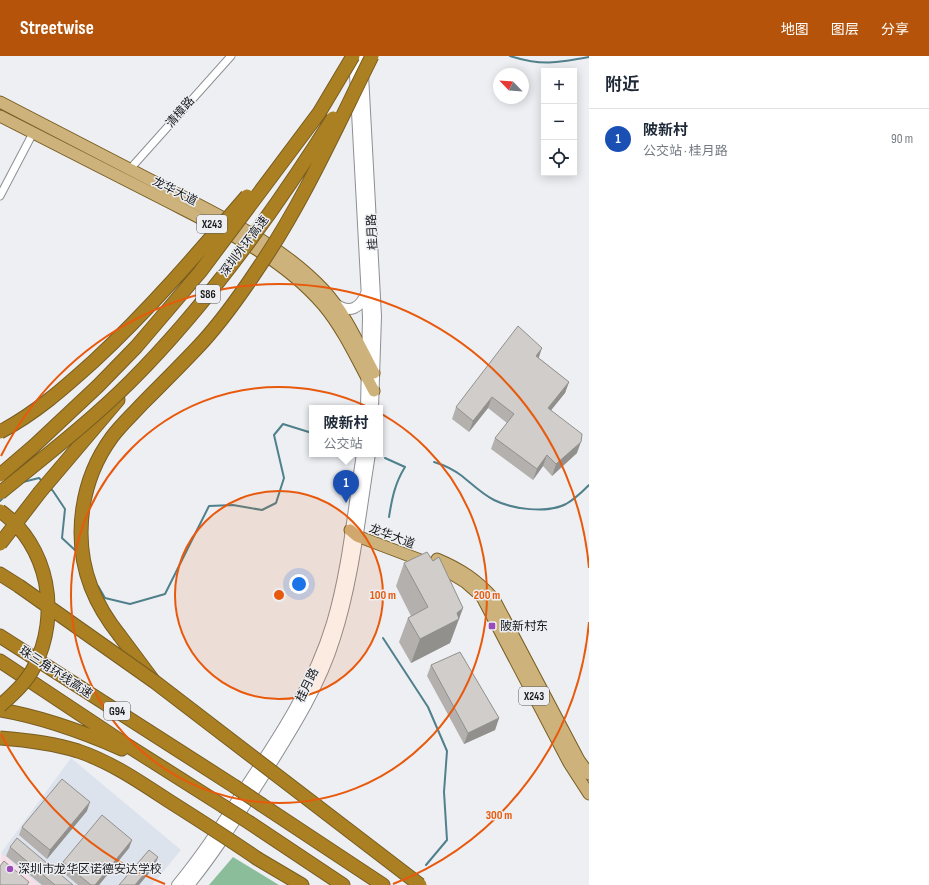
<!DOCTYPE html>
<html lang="zh">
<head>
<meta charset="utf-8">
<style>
	:root { --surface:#fff; --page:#f2f2f3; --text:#1f2937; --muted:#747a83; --line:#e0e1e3; --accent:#b45309 }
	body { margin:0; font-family:"Sofia Sans Condensed","Noto Sans SC",sans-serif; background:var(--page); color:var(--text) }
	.controls { position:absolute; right:12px; top:12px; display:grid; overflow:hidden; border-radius:0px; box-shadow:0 2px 10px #0003 }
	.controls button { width:36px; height:36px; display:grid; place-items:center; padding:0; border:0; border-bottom:1px solid var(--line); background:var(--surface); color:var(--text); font:20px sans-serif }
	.compass { position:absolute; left:493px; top:12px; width:36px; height:36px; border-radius:50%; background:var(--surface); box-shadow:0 2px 10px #0003; rotate:295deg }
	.you { position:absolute; left:299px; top:528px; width:14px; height:14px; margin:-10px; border:3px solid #fff; border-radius:50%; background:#1a73e8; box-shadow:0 0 0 6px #1a73e833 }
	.badge { display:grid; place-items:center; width:26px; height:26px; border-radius:50%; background:var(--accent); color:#fff; font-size:13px; font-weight:700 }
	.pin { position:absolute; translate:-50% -33px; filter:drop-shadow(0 1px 2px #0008) }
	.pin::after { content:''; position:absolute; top:21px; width:14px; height:12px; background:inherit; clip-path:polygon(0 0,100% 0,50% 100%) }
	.popup { position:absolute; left:309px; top:349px; width:74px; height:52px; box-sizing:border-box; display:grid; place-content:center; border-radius:0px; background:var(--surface); filter:drop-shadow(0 1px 3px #0005); font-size:13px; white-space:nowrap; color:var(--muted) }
	.popup b { font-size:15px; color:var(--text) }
	.popup::after { content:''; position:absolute; left:50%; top:100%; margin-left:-8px; border:8px solid transparent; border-top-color:var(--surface) }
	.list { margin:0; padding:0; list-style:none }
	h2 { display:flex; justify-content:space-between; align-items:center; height:52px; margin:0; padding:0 16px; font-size:17px }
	h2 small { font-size:13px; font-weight:400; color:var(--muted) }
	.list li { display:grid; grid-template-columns:26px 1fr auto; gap:12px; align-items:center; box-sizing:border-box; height:60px; padding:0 16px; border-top:1px solid var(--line) }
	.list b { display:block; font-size:15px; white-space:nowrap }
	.list p { margin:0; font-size:13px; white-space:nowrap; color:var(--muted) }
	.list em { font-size:13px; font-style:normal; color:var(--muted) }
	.icon { flex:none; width:22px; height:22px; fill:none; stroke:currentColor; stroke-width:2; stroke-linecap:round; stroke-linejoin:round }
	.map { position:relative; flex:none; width:589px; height:829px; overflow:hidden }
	header { display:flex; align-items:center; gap:24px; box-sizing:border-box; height:56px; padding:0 20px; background:var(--accent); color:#fff }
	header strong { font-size:19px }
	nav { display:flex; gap:22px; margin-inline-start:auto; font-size:14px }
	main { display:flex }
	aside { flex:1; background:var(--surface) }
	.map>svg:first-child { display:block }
	.built { fill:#dde3ed }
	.education { fill:#f7dee7 }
	.forest { fill:#8cbd9a }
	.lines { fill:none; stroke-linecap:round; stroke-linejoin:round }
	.stream { stroke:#50808b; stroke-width:2 }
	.minor-casing { stroke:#8d8f92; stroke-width:9 }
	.secondary-casing { stroke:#8d8f92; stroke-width:12 }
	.primary-casing { stroke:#785c20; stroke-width:13 }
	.motorway-casing { stroke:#785c20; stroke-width:15 }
	.minor { stroke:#fff; stroke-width:7 }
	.secondary { stroke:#fff; stroke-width:10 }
	.primary { stroke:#cdb37b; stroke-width:11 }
	.motorway { stroke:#ab8023; stroke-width:13 }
	.motorway-bridge-casing { stroke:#785c20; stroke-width:15; stroke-linecap:butt }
	.motorway-bridge { stroke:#ab8023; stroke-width:13 }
	.wall { fill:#b3b0ae }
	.shaded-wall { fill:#92908d }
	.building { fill:#d0cdca; stroke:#92908d }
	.ring { fill:none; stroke:#e8590c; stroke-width:2 }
	.poi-dot { fill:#9a4aba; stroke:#edeff3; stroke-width:1.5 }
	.labels { text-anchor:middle; stroke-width:3; stroke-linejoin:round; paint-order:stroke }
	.shield { fill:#edeff3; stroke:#59595c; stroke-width:1 }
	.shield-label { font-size:11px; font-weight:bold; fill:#19191b }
	.street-label { font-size:12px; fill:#19191b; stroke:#edeff3 }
	.poi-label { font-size:12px; fill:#19191b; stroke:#edeff3; text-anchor:start }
	.centre { fill:#e8590c; stroke:#edeff3; stroke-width:2 }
	.ring-label { font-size:12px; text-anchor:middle; font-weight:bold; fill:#e8590c; stroke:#edeff3; stroke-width:3; stroke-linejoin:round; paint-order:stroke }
</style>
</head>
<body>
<header>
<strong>Streetwise</strong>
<nav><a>地图</a><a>图层</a><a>分享</a></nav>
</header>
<main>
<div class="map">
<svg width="589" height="829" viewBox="0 0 589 829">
	<rect width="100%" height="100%" fill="#edeff3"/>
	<!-- built -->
	<path class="built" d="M71,702L181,794L152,829H39L1,797Z"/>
	<!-- education -->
	<path class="education" d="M1,797L39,829H0Z"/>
	<!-- forest -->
	<path class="forest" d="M233,801L279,829H209Z"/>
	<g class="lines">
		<!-- stream -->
		<path class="stream" d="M510,0C541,10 557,7 589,1
			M385,402L405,411C395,427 392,442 389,461
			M434,406C444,409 454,414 462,420C472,428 482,438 494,444C512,453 547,458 566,448C575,443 582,436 589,429
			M23,426L39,422L42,425
			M50,432L53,435L65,453L62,482L77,496
			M0,445L4,441
			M98,530L105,542L130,548L165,538L209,450L233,449L262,454L276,447L284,422L274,379L283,368L312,377
			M383,582L428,651L447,695L444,736L447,784L426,809"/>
		<defs>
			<path id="minor" d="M130,113L231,0
				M0,140L33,77"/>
			<path id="secondary" d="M354,0L368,261L366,352
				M362,0L376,260L373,352
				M334,247C350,259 361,252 367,235
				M177,829C203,798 225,764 246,730C280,679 314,627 332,567C348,513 353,454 362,398
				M189,829C216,796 238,760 261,724C289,679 319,634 335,582C354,523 360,459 370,398"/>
			<path id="primary" d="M0,46C57,75 113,105 170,134C224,162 282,189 324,234C346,258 359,289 374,317
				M0,60C53,87 106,114 159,141C217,171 280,199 323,249C344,274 358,306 374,335
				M350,474L357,480L431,508L447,515L465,526L482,541L569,707L589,738
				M437,503C461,513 477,524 494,543L579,704L589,718"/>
			<path id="motorway" d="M40,436L118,344
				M0,518L19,530
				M0,580L234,730
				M120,580L152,623
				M0,605L122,686L223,750
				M0,654C42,661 83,676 122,693
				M262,749L383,829
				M250,767L343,829
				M258,803L302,829"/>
		</defs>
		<!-- minor casing -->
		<use href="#minor" class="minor-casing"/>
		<!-- secondary casing -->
		<use href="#secondary" class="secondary-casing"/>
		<!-- primary casing -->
		<use href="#primary" class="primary-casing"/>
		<!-- motorway casing -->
		<use href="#motorway" class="motorway-casing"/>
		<!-- minor -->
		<use href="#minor" class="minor"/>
		<!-- secondary -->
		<use href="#secondary" class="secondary"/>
		<!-- primary -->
		<use href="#primary" class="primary"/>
		<!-- motorway -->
		<use href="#motorway" class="motorway"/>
		<defs>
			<path id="motorway-bridge" d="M0,376C36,357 64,332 94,305C149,254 198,197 247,140
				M0,419L34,390L98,330L136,291L200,216L319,57L353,0
				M0,437C44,401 90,366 131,325C207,249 275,154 333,62
				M0,455C49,489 61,559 34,611C27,626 12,639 0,650
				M0,488L40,436
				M19,530L155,626L420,829
				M120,580C108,565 98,549 91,531C72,481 81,423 112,381C121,369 132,359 142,348C160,330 179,311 197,292C220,268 239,241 257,214C303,147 336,72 372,0
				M0,682C27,684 52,687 78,695C111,706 140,726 169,745C199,764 229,783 258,803
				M234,730L262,749
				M223,750L250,767"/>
		</defs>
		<!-- motorway-bridge casing -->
		<use href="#motorway-bridge" class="motorway-bridge-casing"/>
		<!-- motorway-bridge -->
		<use href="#motorway-bridge" class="motorway-bridge"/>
	</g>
	<!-- wall -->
	<path class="wall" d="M539,302L569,326L565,337L551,354L577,397L552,420L543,410L533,424L491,393L495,382L507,367L488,352L469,376L452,363L456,351Z
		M433,505L463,552L450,587L411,607L399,586L408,562L411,560L396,530L404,507Z
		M431,609L499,662L495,674L464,688L427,620Z
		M87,755L47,803L19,779L22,771Z
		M132,784L129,792L99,829H78L60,814L63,806Z
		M10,791L73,829H42L6,800Z"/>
	<!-- shaded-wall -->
	<path class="shaded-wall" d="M542,292L538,304L536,300Z
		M569,326L565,337L544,363L548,352Z
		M492,341L488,352L469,376L473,365Z
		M581,386L577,397L552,420L556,408Z
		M547,399L543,410L533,424L537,413Z
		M463,552L450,587L411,607L420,583L457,557Z
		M499,662L495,674L464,688L468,677Z
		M90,746L87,755L47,803L50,794Z
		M132,784L129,792L99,829H95Z
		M158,801L155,810L139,829H135Z"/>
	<!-- building -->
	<path class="building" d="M518,270L542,292L536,300L569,326L548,352L582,378L581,386L556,408L547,399L537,413L495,382L514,358L492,341L473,365L456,351Z
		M427,496L433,505L439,501L463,552L457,557L459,563L420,583L408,562L428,551L404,507Z
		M460,596L499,662L468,677L431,609Z
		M62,723L90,746L50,794L22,771Z
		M102,759L132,784L95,829H91L63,806Z
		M17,782L73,829H55L10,791Z
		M149,794L158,801L135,829H119Z
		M4,805L29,826L27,829H0V810Z"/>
	<!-- distance rings -->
	<circle cx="279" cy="539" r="104" fill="#e8590c" fill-opacity=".12"/>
	<g class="ring">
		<circle cx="279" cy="539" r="104"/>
		<circle cx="279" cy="539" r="208"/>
		<path d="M589 566A311 311 0 0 1 393 828M165 828A311 311 0 0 1 1 678M1 400A311 311 0 0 1 589 512"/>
	</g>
	<!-- markers -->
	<g class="poi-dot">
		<rect x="488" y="566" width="8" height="8" rx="2"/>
		<circle cx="10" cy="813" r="4"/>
	</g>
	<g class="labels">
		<!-- shield labels -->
		<g class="shield">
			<rect x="197" y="159" width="30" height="18" rx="3"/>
			<rect x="196" y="229" width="24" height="18" rx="3"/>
			<rect x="519" y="631" width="30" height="18" rx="3"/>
			<rect x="104" y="646" width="26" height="18" rx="3"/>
		</g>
		<g class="shield-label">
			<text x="212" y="172">X243</text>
			<text x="208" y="242">S86</text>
			<text x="534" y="644">X243</text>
			<text x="117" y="659">G94</text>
		</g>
		<!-- street labels -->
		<g class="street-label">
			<text transform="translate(180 56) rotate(-49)" y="4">清樟路</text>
			<text transform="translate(175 135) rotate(27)" y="4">龙华大道</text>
			<text transform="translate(372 176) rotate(-93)" y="4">桂月路</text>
			<text transform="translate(244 190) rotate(-53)" y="4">深圳外环高速</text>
			<text transform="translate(392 480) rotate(21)" y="4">龙华大道</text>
			<text transform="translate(56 616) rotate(33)" y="4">珠三角环线高速</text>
			<text transform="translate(307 629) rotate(-64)" y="4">桂月路</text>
		</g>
		<!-- poi labels -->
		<g class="poi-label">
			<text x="500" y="574">陂新村东</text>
			<text x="18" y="817">深圳市龙华区诺德安达学校</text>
		</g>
	</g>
	<circle cx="279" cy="539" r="6" class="centre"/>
	<g class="ring-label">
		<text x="383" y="543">100 m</text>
		<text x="487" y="543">200 m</text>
		<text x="499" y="763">300 m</text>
	</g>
</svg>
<div class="controls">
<button>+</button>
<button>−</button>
<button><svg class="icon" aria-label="locate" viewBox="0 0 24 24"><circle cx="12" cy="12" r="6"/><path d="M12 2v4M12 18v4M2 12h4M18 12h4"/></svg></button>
</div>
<svg class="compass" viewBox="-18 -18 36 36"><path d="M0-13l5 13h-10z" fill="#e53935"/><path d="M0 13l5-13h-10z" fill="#747a83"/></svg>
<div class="you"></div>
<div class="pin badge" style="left:346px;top:447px;background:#1a4fb4">1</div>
<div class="popup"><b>陂新村</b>公交站</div>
</div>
<aside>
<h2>附近<small></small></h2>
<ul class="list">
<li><span class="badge" style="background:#1a4fb4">1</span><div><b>陂新村</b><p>公交站 · 桂月路</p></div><em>90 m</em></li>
</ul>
</aside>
</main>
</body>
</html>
